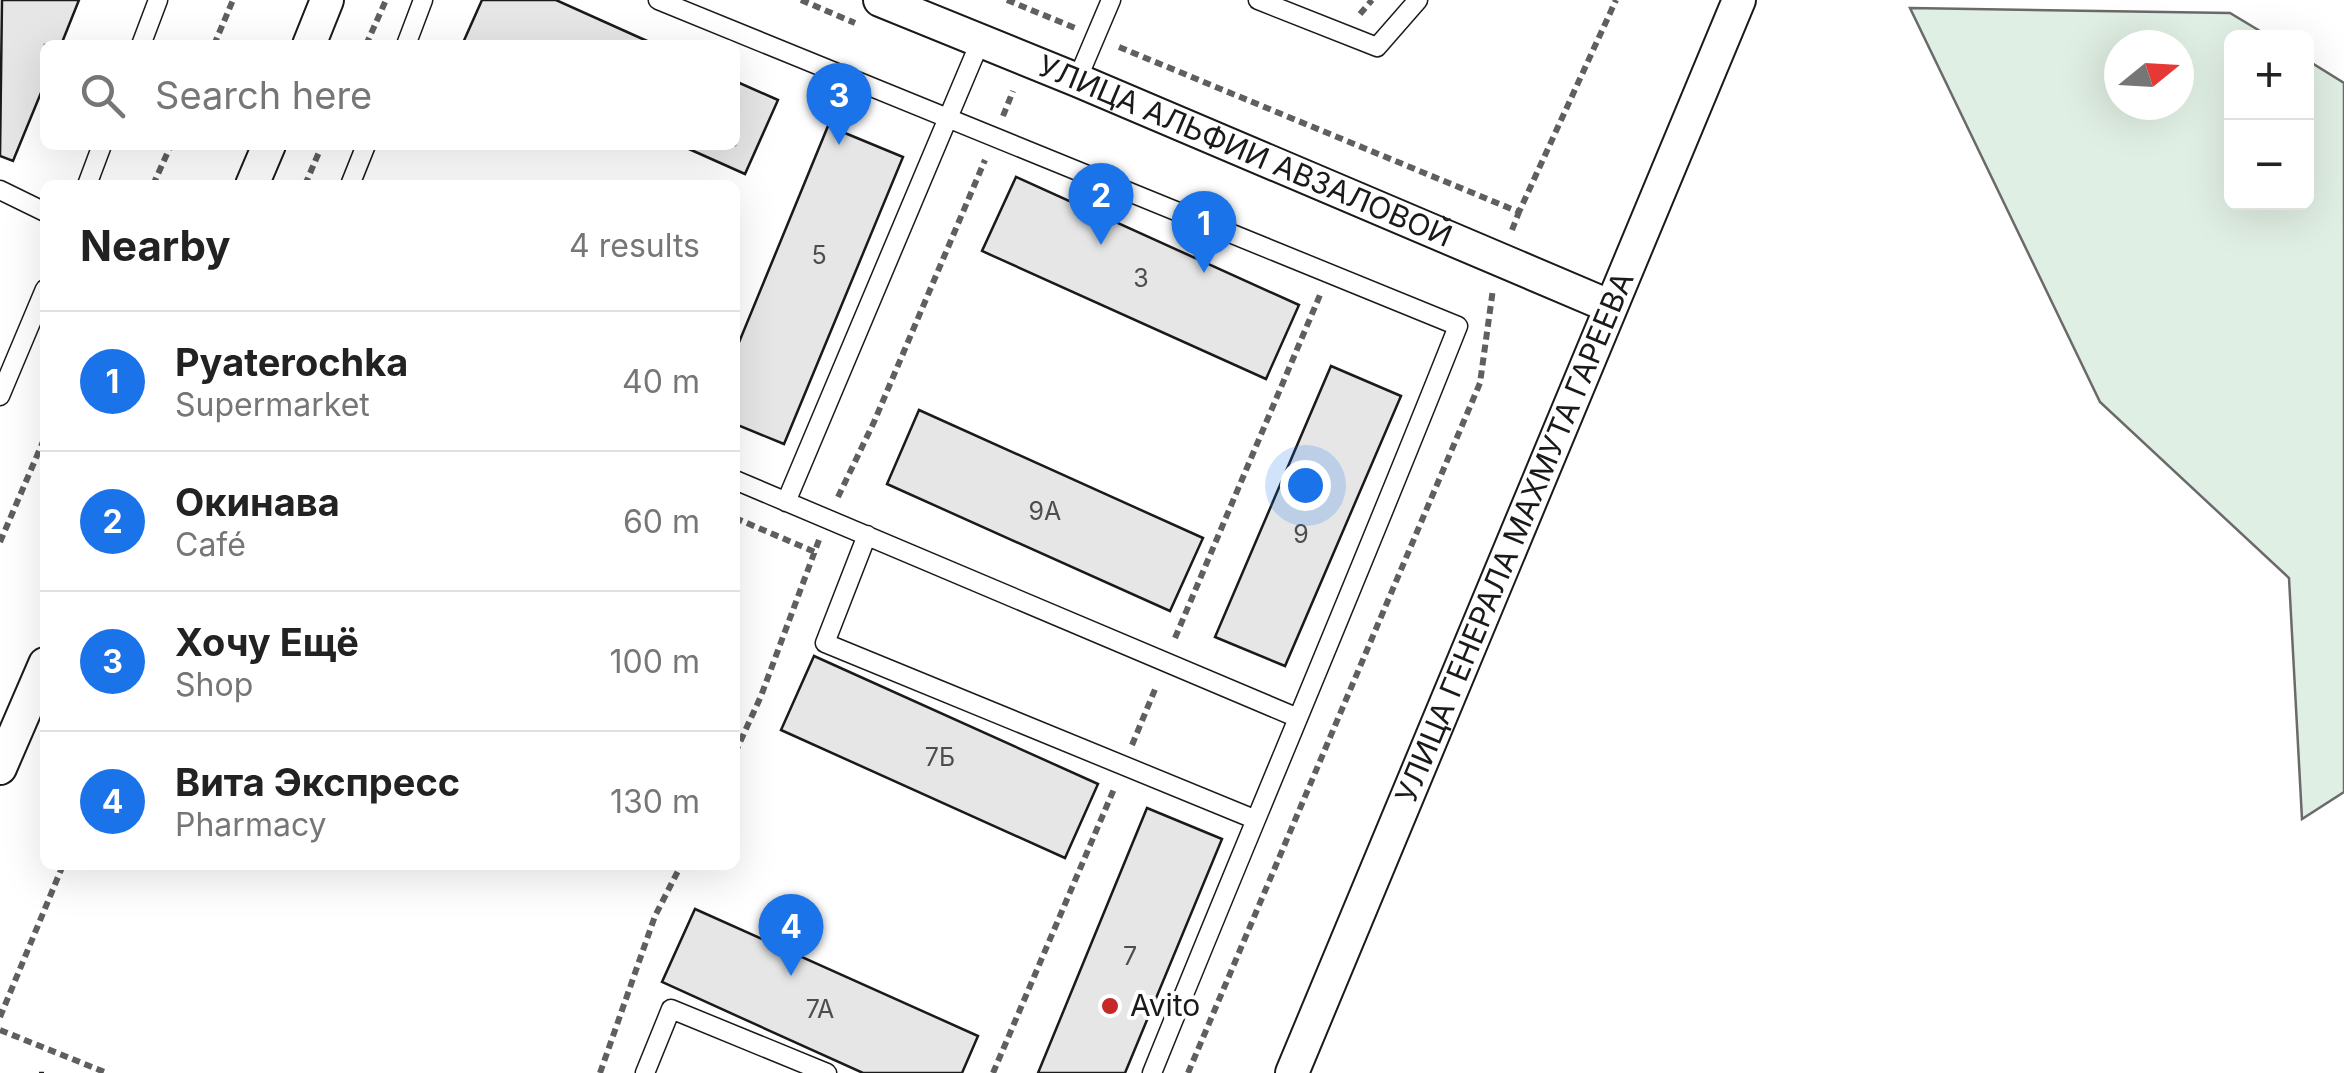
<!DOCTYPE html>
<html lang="en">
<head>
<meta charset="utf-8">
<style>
	:root { --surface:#fff; --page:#f2f2f2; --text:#222; --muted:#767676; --line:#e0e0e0; --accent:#1a73e8 }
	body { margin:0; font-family:Inter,sans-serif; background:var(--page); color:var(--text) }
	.controls { position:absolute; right:30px; top:30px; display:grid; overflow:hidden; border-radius:15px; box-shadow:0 10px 40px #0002 }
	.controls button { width:90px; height:90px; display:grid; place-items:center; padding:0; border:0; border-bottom:2px solid var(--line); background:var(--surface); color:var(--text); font:50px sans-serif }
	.compass { position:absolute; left:2104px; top:30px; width:90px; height:90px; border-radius:50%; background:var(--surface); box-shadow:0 10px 40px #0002; rotate:72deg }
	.you { position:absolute; left:1305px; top:485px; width:35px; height:35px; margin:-25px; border:8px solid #fff; border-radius:50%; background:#1a73e8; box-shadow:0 0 0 15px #1a73e833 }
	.badge { display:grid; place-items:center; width:65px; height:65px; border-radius:50%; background:var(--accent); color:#fff; font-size:32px; font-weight:700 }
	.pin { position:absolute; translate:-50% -82px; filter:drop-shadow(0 2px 5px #0008) }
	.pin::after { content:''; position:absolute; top:52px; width:35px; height:30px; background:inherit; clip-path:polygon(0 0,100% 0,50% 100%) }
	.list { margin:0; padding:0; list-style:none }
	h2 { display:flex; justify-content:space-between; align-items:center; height:130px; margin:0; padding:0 40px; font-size:42px }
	h2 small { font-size:32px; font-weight:400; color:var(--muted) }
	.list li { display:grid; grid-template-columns:65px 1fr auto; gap:30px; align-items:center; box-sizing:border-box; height:140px; padding:0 40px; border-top:2px solid var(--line) }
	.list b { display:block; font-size:38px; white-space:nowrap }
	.list p { margin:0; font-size:32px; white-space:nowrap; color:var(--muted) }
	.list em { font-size:32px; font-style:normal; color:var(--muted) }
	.icon { flex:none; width:55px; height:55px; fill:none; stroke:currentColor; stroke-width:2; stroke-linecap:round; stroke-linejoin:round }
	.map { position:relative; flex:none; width:2344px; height:1073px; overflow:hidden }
	.search { position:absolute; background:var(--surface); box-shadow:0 10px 40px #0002; left:40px; top:40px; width:700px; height:110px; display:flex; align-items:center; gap:25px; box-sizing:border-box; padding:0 35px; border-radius:15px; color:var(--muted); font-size:38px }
	.panel { position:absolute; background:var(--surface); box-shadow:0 10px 40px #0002; left:40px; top:180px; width:700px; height:690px; border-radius:15px }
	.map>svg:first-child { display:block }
	.green { fill:#e0efe3; stroke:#6a6a6a; stroke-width:2.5; fill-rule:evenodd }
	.building { fill:#e6e6e6; stroke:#1a1a1a; stroke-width:2.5 }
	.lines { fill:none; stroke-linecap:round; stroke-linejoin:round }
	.service-casing { stroke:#1a1a1a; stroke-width:21 }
	.minor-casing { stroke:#1a1a1a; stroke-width:36 }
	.path { stroke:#5f5f5f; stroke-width:6; stroke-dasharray:8 5; stroke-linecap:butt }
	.service { stroke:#fff; stroke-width:18 }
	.minor { stroke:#fff; stroke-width:32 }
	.fence { stroke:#1a1a1a; stroke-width:2.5; stroke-dasharray:12 5; stroke-linecap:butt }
	.poi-dot { fill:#c62828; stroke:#fff; stroke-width:4 }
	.labels { text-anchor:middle; stroke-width:8; stroke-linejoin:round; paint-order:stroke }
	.number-label { font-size:25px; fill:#4d4d4d }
	.street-label { font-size:30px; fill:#1a1a1a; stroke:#fff }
	.poi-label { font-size:30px; fill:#1a1a1a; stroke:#fff; text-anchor:start }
</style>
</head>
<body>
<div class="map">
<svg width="2344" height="1073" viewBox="0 0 2344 1073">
	<rect width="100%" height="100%" fill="#fff"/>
	<!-- green -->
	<path class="green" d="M1910,8L2230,13L2270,37L2232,38V202H2306L2307,60L2344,83V792L2302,819L2289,578L2100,402ZM2119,45H2179V105H2119Z"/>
	<!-- building -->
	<path class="building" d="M2,0H79L61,45H45V83L13,161L0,156Z
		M482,0H556L656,45H462Z
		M735,81L778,100L745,174L680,145H735Z
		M828,126L903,157L784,444L735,424V352Z
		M1016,177L1299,305L1266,379L982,251Z
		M1331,366L1401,396L1285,666L1215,637Z
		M919,410L1203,538L1170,611L887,484Z
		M814,656L1098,784L1065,858L781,730Z
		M1147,808L1222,839L1125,1073H1038Z
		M695,909L978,1036L962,1073H863L662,982Z"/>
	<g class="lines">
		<defs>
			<path id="service" d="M658,0L1458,326C1359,576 1253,823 1152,1073
				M1258,0L1377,47L1418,0
				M141,45L158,0
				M406,45L423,0
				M1077,80L1111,0
				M87,185L102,145
				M350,185L366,145
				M0,190L45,212
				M0,396L45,289
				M735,480L1298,718
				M786,502L980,42
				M867,535L825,643L1254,819
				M645,1073L671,1009L827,1073"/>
			<g id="minor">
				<path id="s1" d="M880,0L1077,80L1609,306"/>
				<path d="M309,45L327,0"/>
				<path d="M252,185L269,145"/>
				<path d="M0,768L45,664"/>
				<path id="s2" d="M1292,1073L1739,0"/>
			</g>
		</defs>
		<!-- service casing -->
		<use href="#service" class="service-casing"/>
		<!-- minor casing -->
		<use href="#minor" class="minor-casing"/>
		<!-- path -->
		<path class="path" d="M801,0L855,23
			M1007,0L1075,28
			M1360,14L1372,0
			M214,45L233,0
			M366,45L386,0
			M1119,47L1519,212L1616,0
			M1003,116L1013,91
			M153,185L171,145
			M305,185L322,145
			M1512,230L1519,212
			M838,497L874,422L985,160
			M735,518L815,552
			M0,542L45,437
			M1175,638L1320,295
			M1132,745L1156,687
			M735,753L761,696L819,540
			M0,1017L63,865
			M0,1030L107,1073
			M600,1073L655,916L681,865
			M993,1073L1114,789
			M1188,1073L1480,383L1493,289"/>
		<!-- service -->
		<use href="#service" class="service"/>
		<!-- minor -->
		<use href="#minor" class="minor"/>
		<!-- fence -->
		<path class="fence" d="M39,1073H44"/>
	</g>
	<!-- markers -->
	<circle class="poi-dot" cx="1110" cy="1006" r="10"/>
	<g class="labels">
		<!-- number labels -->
		<g class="number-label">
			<text x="819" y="264">5</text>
			<text x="1141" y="287">3</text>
			<text x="1045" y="520">9А</text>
			<text x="1301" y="543">9</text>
			<text x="940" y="766">7Б</text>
			<text x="1130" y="965">7</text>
			<text x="820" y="1018">7А</text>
		</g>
		<!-- street labels -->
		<g class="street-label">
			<text dy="10" stroke="none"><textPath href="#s1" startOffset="395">УЛИЦА АЛЬФИИ АВЗАЛОВОЙ</textPath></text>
			<text dy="10" stroke="none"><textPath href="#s2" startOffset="580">УЛИЦА ГЕНЕРАЛА МАХМУТА ГАРЕЕВА</textPath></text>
		</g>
		<!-- poi labels -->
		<g class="poi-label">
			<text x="1130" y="1016">Avito</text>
		</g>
	</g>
</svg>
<div class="controls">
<button>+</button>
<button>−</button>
</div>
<svg class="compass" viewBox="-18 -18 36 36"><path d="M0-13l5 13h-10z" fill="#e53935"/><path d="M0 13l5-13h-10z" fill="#767676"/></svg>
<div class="you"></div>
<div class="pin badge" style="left:1204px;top:273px">1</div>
<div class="pin badge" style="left:1101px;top:245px">2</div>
<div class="pin badge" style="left:839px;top:145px">3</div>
<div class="pin badge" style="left:791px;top:976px">4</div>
<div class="search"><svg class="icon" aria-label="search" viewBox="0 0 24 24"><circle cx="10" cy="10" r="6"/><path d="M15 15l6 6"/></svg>Search here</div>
<section class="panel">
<h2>Nearby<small>4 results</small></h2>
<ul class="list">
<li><span class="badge">1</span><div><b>Pyaterochka</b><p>Supermarket</p></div><em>40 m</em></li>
<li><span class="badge">2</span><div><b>Окинава</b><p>Café</p></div><em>60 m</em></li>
<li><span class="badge">3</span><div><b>Хочу Ещё</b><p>Shop</p></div><em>100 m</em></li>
<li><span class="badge">4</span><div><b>Вита Экспресс</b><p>Pharmacy</p></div><em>130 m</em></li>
</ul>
</section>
</div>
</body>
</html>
